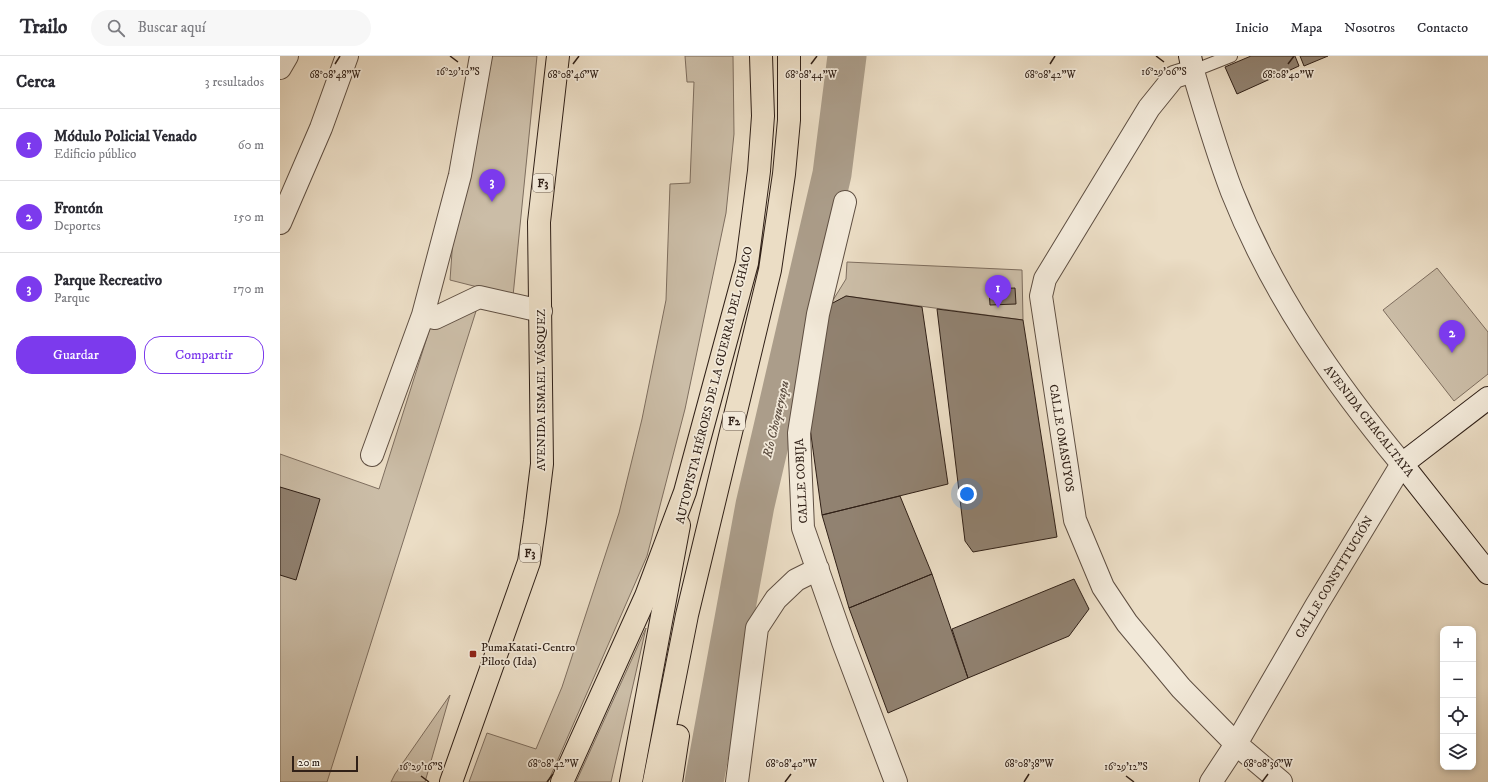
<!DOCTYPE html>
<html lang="es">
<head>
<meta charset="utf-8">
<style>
	:root { --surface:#fff; --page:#f7f7f7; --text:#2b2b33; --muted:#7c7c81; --line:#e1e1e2; --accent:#7c3aed }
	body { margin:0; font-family:"IM FELL DW Pica",serif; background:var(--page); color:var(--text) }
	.controls { position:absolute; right:12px; bottom:12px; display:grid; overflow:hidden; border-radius:8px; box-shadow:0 2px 6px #0003 }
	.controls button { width:36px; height:36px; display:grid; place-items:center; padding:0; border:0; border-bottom:1px solid var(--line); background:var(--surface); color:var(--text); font:20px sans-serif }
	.scale { position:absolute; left:12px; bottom:10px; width:66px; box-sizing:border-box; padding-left:4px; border:2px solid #302017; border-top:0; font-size:11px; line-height:14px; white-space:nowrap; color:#302017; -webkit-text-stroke:3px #f2e9d9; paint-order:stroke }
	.you { position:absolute; left:687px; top:438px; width:14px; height:14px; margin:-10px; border:3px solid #fff; border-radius:50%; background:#1a73e8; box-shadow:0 0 0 6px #1a73e833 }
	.badge { display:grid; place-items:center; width:26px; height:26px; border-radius:50%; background:var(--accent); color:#fff; font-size:13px; font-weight:700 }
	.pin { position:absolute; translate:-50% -33px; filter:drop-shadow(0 1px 2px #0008) }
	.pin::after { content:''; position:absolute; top:21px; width:14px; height:12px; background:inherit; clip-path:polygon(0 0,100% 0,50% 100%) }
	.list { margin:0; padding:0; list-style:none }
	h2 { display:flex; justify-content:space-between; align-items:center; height:52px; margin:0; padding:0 16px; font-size:17px }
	h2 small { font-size:13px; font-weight:400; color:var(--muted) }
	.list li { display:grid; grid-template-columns:26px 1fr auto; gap:12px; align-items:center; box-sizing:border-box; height:72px; padding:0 16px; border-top:1px solid var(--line) }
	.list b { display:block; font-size:15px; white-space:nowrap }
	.list p { margin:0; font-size:13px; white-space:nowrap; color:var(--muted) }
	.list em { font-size:13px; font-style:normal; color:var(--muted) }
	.actions { display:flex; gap:8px; padding:12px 16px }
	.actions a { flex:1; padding:9px 0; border:1px solid var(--accent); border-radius:16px; text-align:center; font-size:14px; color:var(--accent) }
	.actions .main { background:var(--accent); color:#fff }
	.icon { flex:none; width:22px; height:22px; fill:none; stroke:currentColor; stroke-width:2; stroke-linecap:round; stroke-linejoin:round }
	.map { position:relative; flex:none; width:1208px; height:726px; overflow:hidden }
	header { display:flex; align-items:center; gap:24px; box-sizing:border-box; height:56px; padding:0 20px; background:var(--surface); border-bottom:1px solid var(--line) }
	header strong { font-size:19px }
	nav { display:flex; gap:22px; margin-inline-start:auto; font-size:14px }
	.search { width:280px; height:36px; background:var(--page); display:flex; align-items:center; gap:10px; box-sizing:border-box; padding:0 14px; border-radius:22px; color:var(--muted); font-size:15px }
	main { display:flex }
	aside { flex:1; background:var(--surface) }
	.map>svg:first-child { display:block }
	.green { fill:#cbbda7; stroke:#7e6e5f }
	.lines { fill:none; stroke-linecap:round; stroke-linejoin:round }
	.river { stroke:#ab9d8a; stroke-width:39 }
	.building { fill:#918271; stroke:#302017 }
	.service-casing { stroke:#5f4f42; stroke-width:14 }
	.minor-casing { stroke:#5f4f42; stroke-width:24 }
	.tertiary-casing { stroke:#5f4f42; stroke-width:24 }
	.secondary-casing { stroke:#302017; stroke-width:24 }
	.primary-casing { stroke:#302017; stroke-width:24 }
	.trunk-casing { stroke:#302017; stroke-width:24 }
	.motorway-casing { stroke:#302017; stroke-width:24 }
	.service { stroke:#f2e9d9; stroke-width:12 }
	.minor { stroke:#f2e9d9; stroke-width:22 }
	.tertiary { stroke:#f2e9d9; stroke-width:22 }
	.secondary { stroke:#f2e9d9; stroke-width:22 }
	.primary { stroke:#ebddc5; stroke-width:22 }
	.trunk { stroke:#ebddc5; stroke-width:22 }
	.motorway { stroke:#ebddc5; stroke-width:22 }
	.ticks { fill:none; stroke:#302017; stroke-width:1.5 }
	.poi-dot { fill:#8f2418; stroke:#f2e9d9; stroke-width:1.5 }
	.labels { text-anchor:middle; stroke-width:3.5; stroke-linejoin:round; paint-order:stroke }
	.shield { fill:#f2e9d9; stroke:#6a5c51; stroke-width:1 }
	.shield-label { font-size:11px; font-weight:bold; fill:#302017 }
	.street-label { font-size:12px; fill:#302017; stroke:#f2e9d9 }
	.poi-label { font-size:12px; fill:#302017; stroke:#f2e9d9; text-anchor:start }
	.water-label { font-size:13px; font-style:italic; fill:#5b4c3f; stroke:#f2e9d9 }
	.ticks-label { font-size:10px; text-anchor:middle; fill:#302017; stroke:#f2e9d9; stroke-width:3.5; stroke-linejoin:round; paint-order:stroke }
</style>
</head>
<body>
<header>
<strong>Trailo</strong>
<div class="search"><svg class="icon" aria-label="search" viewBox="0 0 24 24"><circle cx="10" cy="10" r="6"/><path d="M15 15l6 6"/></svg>Buscar aquí</div>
<nav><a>Inicio</a><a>Mapa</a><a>Nosotros</a><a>Contacto</a></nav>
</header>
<main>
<aside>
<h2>Cerca<small>3 resultados</small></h2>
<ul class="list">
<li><span class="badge">1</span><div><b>Módulo Policial Venado</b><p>Edificio público</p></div><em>60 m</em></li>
<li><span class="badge">2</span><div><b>Frontón</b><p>Deportes</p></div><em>150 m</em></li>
<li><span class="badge">3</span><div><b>Parque Recreativo</b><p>Parque</p></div><em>170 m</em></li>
</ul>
<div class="actions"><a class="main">Guardar</a><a>Compartir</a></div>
</aside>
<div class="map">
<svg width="1208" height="726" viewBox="0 0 1208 726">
	<rect width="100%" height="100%" fill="#ebddc5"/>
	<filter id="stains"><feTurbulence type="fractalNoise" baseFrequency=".005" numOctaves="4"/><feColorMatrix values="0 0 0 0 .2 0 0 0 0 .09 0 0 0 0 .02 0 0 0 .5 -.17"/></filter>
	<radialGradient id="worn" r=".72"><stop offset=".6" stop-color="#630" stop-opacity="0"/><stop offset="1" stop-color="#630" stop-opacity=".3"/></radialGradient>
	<!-- green -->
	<path class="green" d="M207,0H257L233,240L170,224L173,182Z
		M405,0H453L454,78L446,157L405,353L367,500L268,726H189L207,677L256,693L282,631L339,457L362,363L386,244L390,128L410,127L414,26H407Z
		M567,206L742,214L743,264L566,240L550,249L566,223Z
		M1157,212L1208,276V318L1174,345L1103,254Z
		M197,252L47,726H0V398L99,433L150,272Z
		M366,572L331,726H296Z
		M170,639L145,726H111L115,718Z"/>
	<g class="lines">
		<!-- river -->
		<path class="river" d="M424,726L475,449L552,118L567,0"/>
	</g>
	<!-- building -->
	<path class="building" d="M971,0H1015L1019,10L957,38L945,11Z
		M1020,0H1048L1024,10Z
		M735,232L736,248L710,249L709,233Z
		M566,240L642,251L668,428L542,459L530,372L549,249Z
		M657,253L743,264L777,481L693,496L685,485Z
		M0,431L40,443L16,524L0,519Z
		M620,440L652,518L569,552L542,459Z
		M652,518L688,622L608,657L569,552Z
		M794,523L809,553L789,580L688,622L672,573Z"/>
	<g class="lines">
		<defs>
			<path id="service" d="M913,15L951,0"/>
			<path id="minor" d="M0,12L7,0
				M913,15C925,56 937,97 952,136C992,237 1053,325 1122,408L1036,550L956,688L1001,726
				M565,146L538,258L519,377L523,472L563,586L616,726
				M0,167L41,72L67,0
				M143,259L155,262L199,241L261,255
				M92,399L143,259L180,119L201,0
				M457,726L477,572L496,543L516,524L538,513"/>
			<path id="tertiary" d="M913,15L894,21L869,52L765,223L761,240L795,464L823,531L847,567L901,632L956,688L931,726"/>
			<path id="secondary" d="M910,0L913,15
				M1208,342L1122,408L1208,517"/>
			<path id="primary" d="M351,726L399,469"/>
			<path id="trunk" d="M171,726L249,506L255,465L262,408L259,166L278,0"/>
			<path id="motorway" d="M282,726L366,540L405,436L467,207L479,115L483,60L481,0
				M374,726L407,559L490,214L504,118L509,64V0
				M391,726L398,680"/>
		</defs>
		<!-- service casing -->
		<use href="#service" class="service-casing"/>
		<!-- minor casing -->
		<use href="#minor" class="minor-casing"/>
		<!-- tertiary casing -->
		<use href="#tertiary" class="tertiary-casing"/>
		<!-- secondary casing -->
		<use href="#secondary" class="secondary-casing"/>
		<!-- primary casing -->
		<use href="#primary" class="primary-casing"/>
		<!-- trunk casing -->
		<use href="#trunk" class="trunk-casing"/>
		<!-- motorway casing -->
		<use href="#motorway" class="motorway-casing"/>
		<!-- service -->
		<use href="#service" class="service"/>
		<!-- minor -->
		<use href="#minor" class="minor"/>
		<!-- tertiary -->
		<use href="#tertiary" class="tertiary"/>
		<!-- secondary -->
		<use href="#secondary" class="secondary"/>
		<!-- primary -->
		<use href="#primary" class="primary"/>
		<!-- trunk -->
		<use href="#trunk" class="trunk"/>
		<!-- motorway -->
		<use href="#motorway" class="motorway"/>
	</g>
	<!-- ticks -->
	<path class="ticks" d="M170,0L178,6M876,0L884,6M55,8L60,0M293,8L299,0M531,8L537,0M770,8L775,0M1008,8L1014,0M141,720L149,726M846,720L854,726M267,726L273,718M505,726L511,718M744,726L749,718M982,726L988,718"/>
	<!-- markers -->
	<rect class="poi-dot" x="189" y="594" width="8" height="8" rx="2"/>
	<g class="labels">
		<!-- shield labels -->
		<g class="shield">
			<rect x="253" y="118" width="20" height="18" rx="3"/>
			<rect x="443" y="356" width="22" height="18" rx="3"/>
			<rect x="240" y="488" width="20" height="18" rx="3"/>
		</g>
		<g class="shield-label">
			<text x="263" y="131">F3</text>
			<text x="454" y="369">F2</text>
			<text x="250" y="501">F3</text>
		</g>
		<!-- street labels -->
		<g class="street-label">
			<text transform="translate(434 329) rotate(-76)" y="4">AUTOPISTA HÉROES DE LA GUERRA DEL CHACO</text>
			<text transform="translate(261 334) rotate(-90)" y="4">AVENIDA ISMAEL VÁSQUEZ</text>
			<text transform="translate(1089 365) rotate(52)" y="4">AVENIDA CHACALTAYA</text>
			<text transform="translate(782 382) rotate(81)" y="4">CALLE OMASUYOS</text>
			<text transform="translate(521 425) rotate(-93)" y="4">CALLE COBIJA</text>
			<text transform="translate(1054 521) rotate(-59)" y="4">CALLE CONSTITUCIÓN</text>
		</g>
		<!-- poi labels -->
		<g class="poi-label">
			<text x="201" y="595">PumaKatati-Centro<tspan x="201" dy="14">Piloto (Ida)</tspan></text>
		</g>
		<!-- water labels -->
		<g class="water-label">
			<text transform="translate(495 363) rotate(-77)" y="5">Río Choqueyapu</text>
		</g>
	</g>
	<g class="ticks-label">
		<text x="884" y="19">16°29'06"S</text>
		<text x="178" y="19">16°29'10"S</text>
		<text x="55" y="22">68°08'48"W</text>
		<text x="293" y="22">68°08'46"W</text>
		<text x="531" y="22">68°08'44"W</text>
		<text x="770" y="22">68°08'42"W</text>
		<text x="1008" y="22">68°08'40"W</text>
		<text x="273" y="711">68°08'42"W</text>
		<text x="511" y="711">68°08'40"W</text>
		<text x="749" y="711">68°08'38"W</text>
		<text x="988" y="711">68°08'36"W</text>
		<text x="141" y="714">16°29'16"S</text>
		<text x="846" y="714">16°29'12"S</text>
	</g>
	<rect width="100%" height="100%" filter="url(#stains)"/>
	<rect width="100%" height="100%" fill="url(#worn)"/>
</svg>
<div class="controls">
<button>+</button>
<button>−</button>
<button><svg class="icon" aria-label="locate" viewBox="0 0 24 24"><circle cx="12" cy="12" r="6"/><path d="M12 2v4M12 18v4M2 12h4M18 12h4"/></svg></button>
<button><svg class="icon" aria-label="layers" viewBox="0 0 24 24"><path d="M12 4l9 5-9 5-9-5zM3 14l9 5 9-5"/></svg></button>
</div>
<div class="scale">20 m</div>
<div class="you"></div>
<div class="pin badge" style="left:718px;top:252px">1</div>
<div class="pin badge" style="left:1172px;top:297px">2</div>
<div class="pin badge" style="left:212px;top:146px">3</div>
</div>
</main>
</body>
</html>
